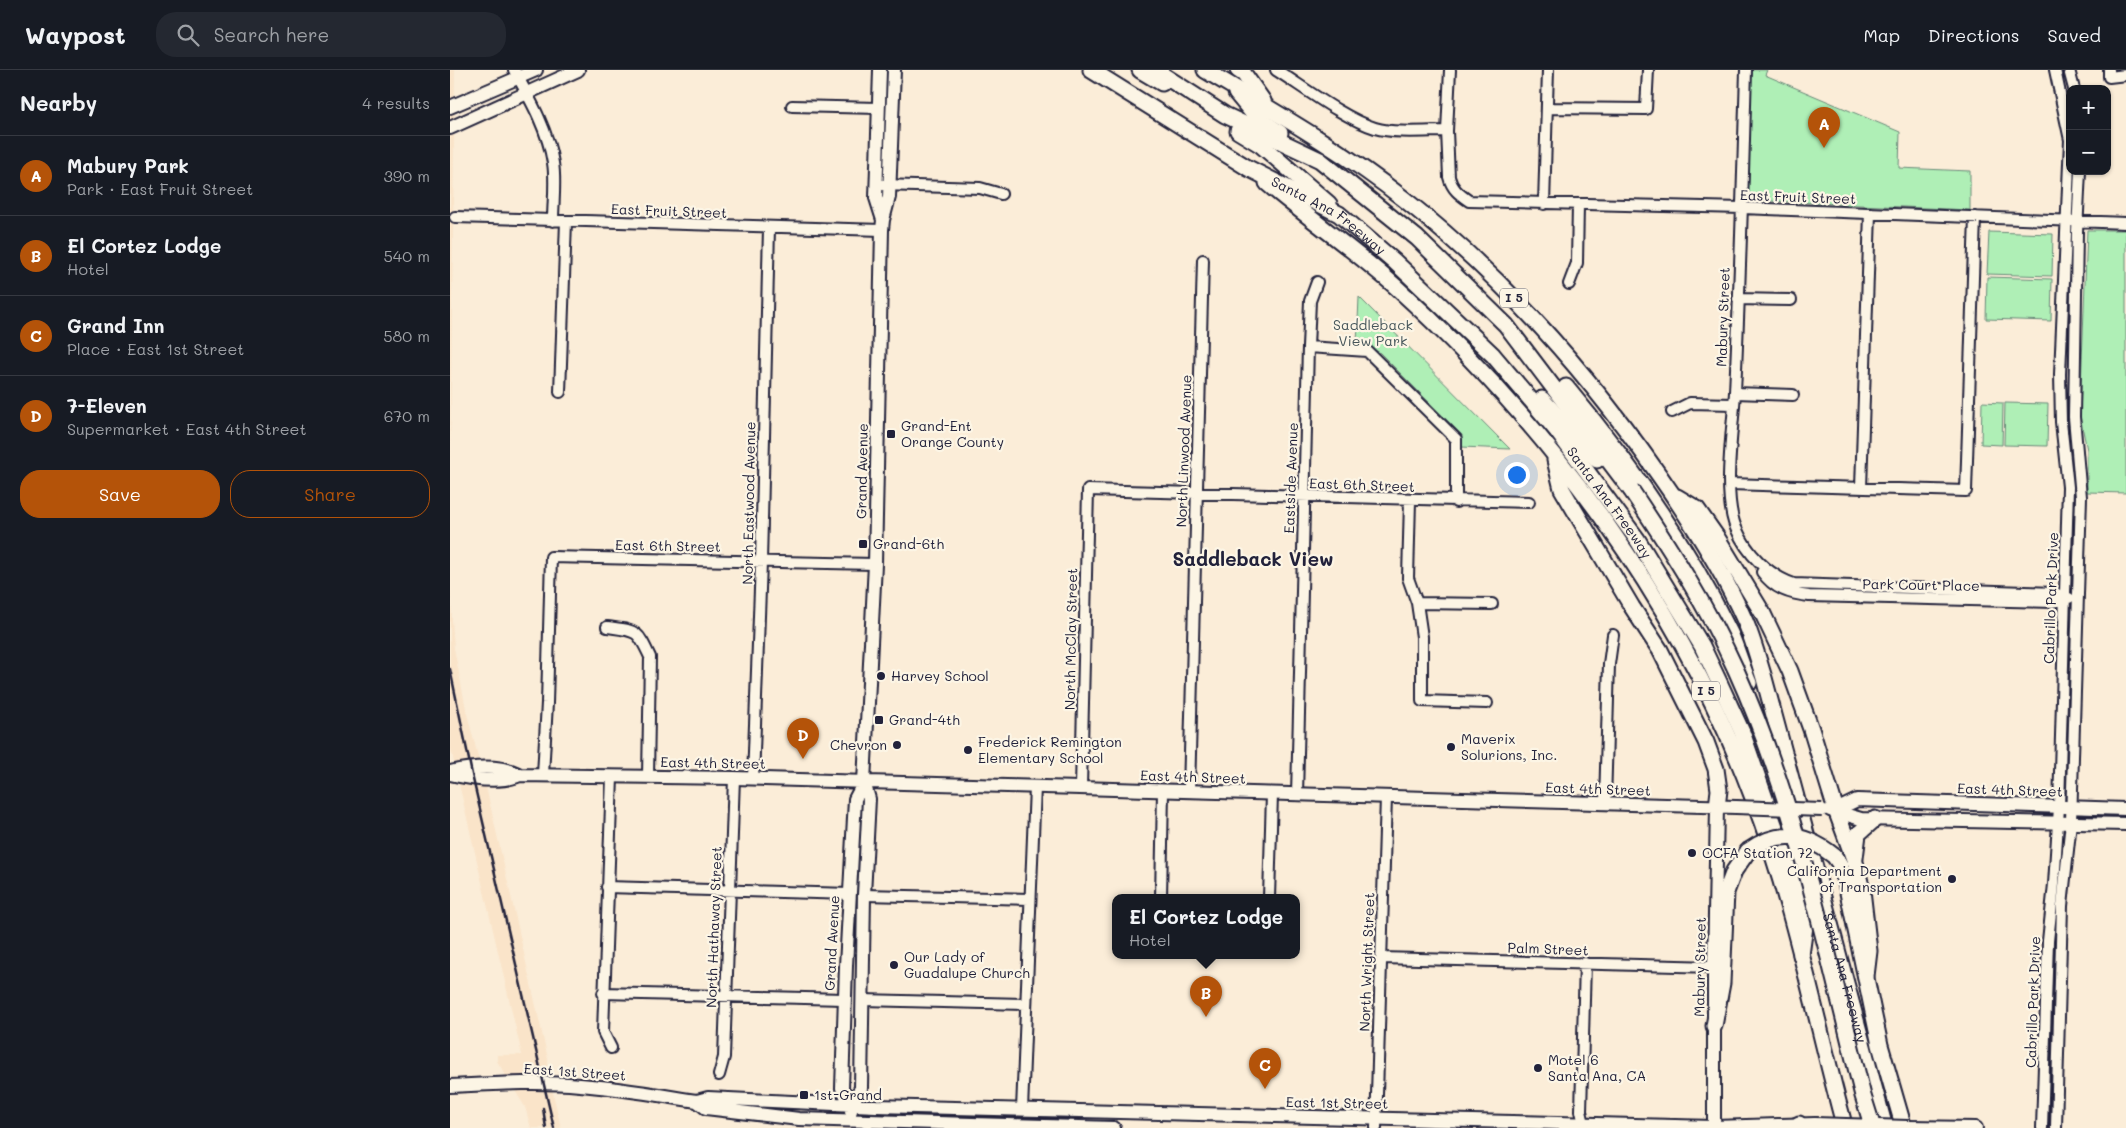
<!DOCTYPE html>
<html lang="en">
<head>
<meta charset="utf-8">
<style>
	:root { --surface:#171b24; --page:#242831; --text:#f1f3f6; --muted:#9ea1a6; --line:#363941; --accent:#b45309 }
	body { margin:0; font-family:Mali,sans-serif; background:var(--page); color:var(--text) }
	.controls { position:absolute; right:15px; top:15px; display:grid; overflow:hidden; border-radius:10px; box-shadow:0 1px 4px #0004 }
	.controls button { width:45px; height:45px; display:grid; place-items:center; padding:0; border:0; border-bottom:1px solid var(--line); background:var(--surface); color:var(--text); font:25px sans-serif }
	.you { position:absolute; left:1066px; top:404px; width:18px; height:18px; margin:-12px; border:4px solid #fff; border-radius:50%; background:#1a73e8; box-shadow:0 0 0 8px #1a73e833 }
	.badge { display:grid; place-items:center; width:32px; height:32px; border-radius:50%; background:var(--accent); color:#fff; font-size:16px; font-weight:700 }
	.pin { position:absolute; translate:-50% -41px; filter:drop-shadow(0 1px 2px #0008) }
	.pin::after { content:''; position:absolute; top:26px; width:18px; height:15px; background:inherit; clip-path:polygon(0 0,100% 0,50% 100%) }
	.popup { position:absolute; left:662px; top:824px; width:188px; height:65px; box-sizing:border-box; display:grid; place-content:center; border-radius:10px; background:var(--surface); filter:drop-shadow(0 1px 4px #0005); font-size:16px; white-space:nowrap; color:var(--muted) }
	.popup b { font-size:19px; color:var(--text) }
	.popup::after { content:''; position:absolute; left:50%; top:100%; margin-left:-10px; border:10px solid transparent; border-top-color:var(--surface) }
	.list { margin:0; padding:0; list-style:none }
	h2 { display:flex; justify-content:space-between; align-items:center; height:65px; margin:0; padding:0 20px; font-size:21px }
	h2 small { font-size:16px; font-weight:400; color:var(--muted) }
	.list li { display:grid; grid-template-columns:32px 1fr auto; gap:15px; align-items:center; box-sizing:border-box; height:80px; padding:0 20px; border-top:1px solid var(--line) }
	.list b { display:block; font-size:19px; white-space:nowrap }
	.list p { margin:0; font-size:16px; white-space:nowrap; color:var(--muted) }
	.list em { font-size:16px; font-style:normal; color:var(--muted) }
	.actions { display:flex; gap:10px; padding:15px 20px }
	.actions a { flex:1; padding:11px 0; border:1px solid var(--accent); border-radius:20px; text-align:center; font-size:18px; color:var(--accent) }
	.actions .main { background:var(--accent); color:#fff }
	.icon { flex:none; width:28px; height:28px; fill:none; stroke:currentColor; stroke-width:2; stroke-linecap:round; stroke-linejoin:round }
	.map { position:relative; flex:none; width:1676px; height:1058px; overflow:hidden }
	header { display:flex; align-items:center; gap:30px; box-sizing:border-box; height:70px; padding:0 25px; background:var(--surface); border-bottom:1px solid var(--line) }
	header strong { font-size:24px }
	nav { display:flex; gap:28px; margin-inline-start:auto; font-size:18px }
	.search { width:350px; height:45px; background:var(--page); display:flex; align-items:center; gap:12px; box-sizing:border-box; padding:0 18px; border-radius:20px; color:var(--muted); font-size:19px }
	main { display:flex }
	aside { flex:1; background:var(--surface) }
	.map>svg:first-child { display:block }
	.built { fill:#fae4c9 }
	.green { fill:#afefb6; stroke:#688878 }
	.lines { fill:none; stroke-linecap:round; stroke-linejoin:round }
	.minor-casing { stroke:#22223b; stroke-width:14 }
	.major-casing { stroke:#22223b; stroke-width:16 }
	.highway-casing { stroke:#22223b; stroke-width:19 }
	.minor { stroke:#fcf5e5; stroke-width:10 }
	.major { stroke:#fcf5e5; stroke-width:12 }
	.highway { stroke:#fcf5e5; stroke-width:15 }
	.rail { stroke:#22223b; stroke-width:2.5 }
	.major-bridge-casing { stroke:#22223b; stroke-width:16; stroke-linecap:butt }
	.highway-bridge-casing { stroke:#22223b; stroke-width:19; stroke-linecap:butt }
	.major-bridge { stroke:#fcf5e5; stroke-width:12 }
	.highway-bridge { stroke:#fcf5e5; stroke-width:15 }
	.poi-dot { fill:#22223b; stroke:#fcf5e5; stroke-width:2 }
	.labels { text-anchor:middle; stroke-width:4.5; stroke-linejoin:round; paint-order:stroke }
	.shield { fill:#fcf5e5; stroke:#63616e; stroke-width:1 }
	.shield-label { font-size:12px; font-weight:bold; fill:#22223b }
	.street-label { font-size:14px; fill:#22223b; stroke:#fcf5e5 }
	.park-label { font-size:14px; fill:#45555a; stroke:#fcf5e5 }
	.poi-label { font-size:14px; fill:#22223b; stroke:#fcf5e5; text-anchor:start }
	.district-label { font-size:19px; font-weight:bold; fill:#22223b; stroke:#fcf5e5 }
</style>
</head>
<body>
<header>
<strong>Waypost</strong>
<div class="search"><svg class="icon" aria-label="search" viewBox="0 0 24 24"><circle cx="10" cy="10" r="6"/><path d="M15 15l6 6"/></svg>Search here</div>
<nav><a>Map</a><a>Directions</a><a>Saved</a></nav>
</header>
<main>
<aside>
<h2>Nearby<small>4 results</small></h2>
<ul class="list">
<li><span class="badge">A</span><div><b>Mabury Park</b><p>Park · East Fruit Street</p></div><em>390 m</em></li>
<li><span class="badge">B</span><div><b>El Cortez Lodge</b><p>Hotel</p></div><em>540 m</em></li>
<li><span class="badge">C</span><div><b>Grand Inn</b><p>Place · East 1st Street</p></div><em>580 m</em></li>
<li><span class="badge">D</span><div><b>7-Eleven</b><p>Supermarket · East 4th Street</p></div><em>670 m</em></li>
</ul>
<div class="actions"><a class="main">Save</a><a>Share</a></div>
</aside>
<div class="map">
<svg width="1676" height="1058" viewBox="0 0 1676 1058">
	<rect width="100%" height="100%" fill="#fbedd8"/>
	<filter id="ink" filterUnits="userSpaceOnUse"><feTurbulence type="fractalNoise" baseFrequency=".02" numOctaves="2"/><feDisplacementMap in="SourceGraphic" scale="10" xChannelSelector="R" yChannelSelector="G"/><feConvolveMatrix kernelMatrix="1 2 1 2 8 2 1 2 1" color-interpolation-filters="sRGB"/></filter>
	<g filter="url(#ink)">
		<!-- built -->
		<path class="built" d="M0,0H5L0,391Z
			M0,520L4,578L17,644L37,721L98,989V1001L111,1058H81L75,1037L47,991V985H72L0,675Z"/>
		<!-- green -->
		<path class="green" d="M1302,0H1317L1315,5L1450,62L1449,98L1520,101V140L1298,130Z
			M1637,160H1676V423L1637,422V380L1630,346Z
			M1539,162L1603,164L1602,206L1537,204Z
			M1537,207L1602,209L1601,251L1536,249Z
			M909,227L1060,379L1011,377L1012,365L930,283L922,278L907,275Z
			M1532,332L1553,333L1552,375L1531,374Z
			M1555,333L1598,334L1597,376L1554,375Z"/>
		<g class="lines">
			<defs>
				<path id="minor" d="M64,0C80,29 98,60 103,93C106,111 103,133 103,151
					M826,0C853,17 895,49 925,58C945,64 976,61 997,61
					M1000,0L997,61L999,107C1002,119 1009,124 1019,131L1292,138L1676,153
					M1296,0C1293,107 1290,215 1285,322C1283,360 1272,424 1286,458C1297,484 1318,505 1344,514L1605,523L1615,528
					M1619,0L1624,19
					M1659,0V7L1676,5
					M342,36L429,38
					M1097,38L1196,39L1198,0
					M433,115L530,118L551,124
					M1094,134L1098,0
					M5,147L432,160
					M1119,214L1127,193L1128,134
					M1288,229L1341,230
					M858,277L917,281L1006,369V432
					M110,322L116,151
					M1285,323L1343,325
					M1222,342L1240,333L1284,334
					M1280,414L1516,421L1525,147
					M1411,418L1420,143
					M960,430L958,508L967,533L972,567V631L1037,633
					M1312,502C1324,519 1340,524 1359,526L1603,532L1619,528
					M967,533L1042,534
					M157,557C187,561 187,559 200,587L198,707
					M93,705L97,633L101,487L425,494
					M303,709L311,492L319,158
					M631,718L638,420L1079,432
					M739,722L753,190
					M847,725L858,277L860,231L867,212
					M1155,733L1159,594L1163,565
					M157,817L400,824
					M414,825L580,829
					M711,828L713,721
					M819,828L822,724
					M931,888L1264,897
					M1135,893L1131,1041L1135,1058
					M153,923L394,929
					M412,930L576,934
					M161,978L153,962L162,707
					M269,1005L274,987L284,708
					M572,1040L585,717
					M926,1058L936,727
					M1592,1058L1598,871L1604,814L1609,737L1618,417L1611,352L1610,304L1620,70L1605,0
					M1606,1058L1612,836L1621,752L1631,427L1624,347L1627,162L1630,101"/>
				<path id="major" d="M430,0L426,128L433,150
					M0,37L86,0
					M0,58L128,0
					M0,702C21,697 51,694 70,705
					M0,704C21,709 50,714 70,705L284,708L1286,737
					M1380,740L1411,749L1676,754
					M1386,740L1407,730L1676,739
					M0,1016C43,1014 87,1011 130,1015C169,1018 208,1025 247,1031L258,1028L426,1036L1264,1057L1365,1054
					M247,1031L256,1038L349,1049L664,1058
					M401,1035L411,1018L414,825L419,729L414,712L425,494L432,160L433,150L439,127L444,0
					M401,1041V1035L392,1018L396,896L405,729L414,712
					M1458,1057L1526,1058
					M1264,1058V897L1267,737"/>
				<g id="highway">
					<path id="s1" d="M641,0L798,98L889,144L944,191L1043,285L1107,361L1187,469L1252,576L1270,614L1292,662L1335,786L1355,856L1351,885"/>
					<path d="M690,0L712,13"/>
					<path d="M705,0L775,45L870,90L967,168L1056,255L1181,420"/>
					<path id="s2" d="M755,0C823,41 892,80 954,129C1053,207 1137,302 1209,405C1242,452 1272,499 1295,551C1303,569 1308,589 1314,608L1435,1058"/>
					<path d="M788,0L794,4L813,31"/>
					<path d="M786,23L805,46L830,63"/>
					<path d="M788,61L811,75L879,134"/>
					<path d="M817,113C859,149 905,180 946,217C1100,357 1230,532 1303,728C1344,835 1365,948 1395,1058"/>
					<path d="M1116,317C1179,392 1237,475 1280,563C1287,579 1292,597 1299,613"/>
					<path d="M1092,329L1147,390"/>
					<path d="M1105,390L1112,419L1182,537L1210,580L1256,672L1266,699L1269,720L1267,737"/>
					<path d="M1227,427L1247,439L1266,466L1312,542L1340,601L1361,659L1386,740L1405,792L1412,820L1419,881L1416,906"/>
					<path d="M1384,786L1389,793L1396,813L1430,975L1454,1058"/>
					<path d="M1405,788L1408,764L1425,749"/>
					<path d="M1264,956L1272,913L1276,822L1284,801L1298,781"/>
					<path d="M1349,1054L1350,1058"/>
				</g>
			</defs>
			<!-- minor casing -->
			<use href="#minor" class="minor-casing"/>
			<!-- major casing -->
			<use href="#major" class="major-casing"/>
			<!-- highway casing -->
			<use href="#highway" class="highway-casing"/>
			<!-- minor -->
			<use href="#minor" class="minor"/>
			<!-- major -->
			<use href="#major" class="major"/>
			<!-- highway -->
			<use href="#highway" class="highway"/>
			<!-- rail -->
			<path class="rail" d="M0,599L23,709L104,1058
				M93,1038L96,1058"/>
			<defs>
				<path id="major-bridge" d="M1286,737L1372,740
					M1365,1054L1458,1057"/>
				<path id="highway-bridge" d="M1181,420C1220,478 1257,536 1286,600C1347,735 1377,883 1413,1026L1423,1058
					M1298,781C1328,759 1356,763 1384,786"/>
			</defs>
			<!-- major-bridge casing -->
			<use href="#major-bridge" class="major-bridge-casing"/>
			<!-- highway-bridge casing -->
			<use href="#highway-bridge" class="highway-bridge-casing"/>
			<!-- major-bridge -->
			<use href="#major-bridge" class="major-bridge"/>
			<!-- highway-bridge -->
			<use href="#highway-bridge" class="highway-bridge"/>
		</g>
	</g>
	<!-- markers -->
	<g class="poi-dot">
		<rect x="436" y="359" width="10" height="10" rx="2.5"/>
		<rect x="408" y="469" width="10" height="10" rx="2.5"/>
		<circle cx="431" cy="606" r="5"/>
		<rect x="424" y="645" width="10" height="10" rx="2.5"/>
		<circle cx="447" cy="675" r="5"/>
		<circle cx="1001" cy="677" r="5"/>
		<circle cx="518" cy="680" r="5"/>
		<circle cx="1242" cy="783" r="5"/>
		<circle cx="1502" cy="809" r="5"/>
		<circle cx="444" cy="895" r="5"/>
		<circle cx="1088" cy="998" r="5"/>
		<rect x="349" y="1020" width="10" height="10" rx="2.5"/>
	</g>
	<g class="labels">
		<!-- shield labels -->
		<g class="shield">
			<rect x="1050" y="218.5" width="28" height="19" rx="4"/>
			<rect x="1242" y="611.5" width="28" height="19" rx="4"/>
		</g>
		<g class="shield-label">
			<text x="1064" y="232">I 5</text>
			<text x="1256" y="625">I 5</text>
		</g>
		<!-- street labels -->
		<g class="street-label">
			<text transform="translate(1348 127) rotate(2)" y="5">East Fruit Street</text>
			<text transform="translate(219 141) rotate(2)" y="5">East Fruit Street</text>
			<text dy="5" stroke="none"><textPath href="#s1" startOffset="279">Santa Ana Freeway</textPath></text>
			<text transform="translate(1273 247) rotate(-88)" y="5">Mabury Street</text>
			<text transform="translate(734 381) rotate(-88)" y="5">North Linwood Avenue</text>
			<text transform="translate(412 401) rotate(-89)" y="5">Grand Avenue</text>
			<text transform="translate(841 408) rotate(-88)" y="5">Eastside Avenue</text>
			<text transform="translate(912 415) rotate(2)" y="5">East 6th Street</text>
			<text transform="translate(299 433) rotate(-89)" y="5">North Eastwood Avenue</text>
			<text dy="5" stroke="none"><textPath href="#s1" startOffset="684">Santa Ana Freeway</textPath></text>
			<text transform="translate(218 476) rotate(1)" y="5">East 6th Street</text>
			<text transform="translate(1471 515) rotate(1)" y="5">Park Court Place</text>
			<text transform="translate(1601 528) rotate(-88)" y="5">Cabrillo Park Drive</text>
			<text transform="translate(621 569) rotate(-89)" y="5">North McClay Street</text>
			<text transform="translate(263 693) rotate(1)" y="5">East 4th Street</text>
			<text transform="translate(743 707) rotate(2)" y="5">East 4th Street</text>
			<text transform="translate(1148 719) rotate(2)" y="5">East 4th Street</text>
			<text transform="translate(1560 720) rotate(2)" y="5">East 4th Street</text>
			<text transform="translate(264 857) rotate(-88)" y="5">North Hathaway Street</text>
			<text transform="translate(382 873) rotate(-87)" y="5">Grand Avenue</text>
			<text transform="translate(1098 879) rotate(2)" y="5">Palm Street</text>
			<text transform="translate(917 892) rotate(-88)" y="5">North Wright Street</text>
			<text transform="translate(1250 897) rotate(-89)" y="5">Mabury Street</text>
			<text dy="5" stroke="none"><textPath href="#s2" startOffset="1155">Santa Ana Freeway</textPath></text>
			<text transform="translate(1583 932) rotate(-88)" y="5">Cabrillo Park Drive</text>
			<text transform="translate(125 1002) rotate(4)" y="5">East 1st Street</text>
			<text transform="translate(887 1033) rotate(1)" y="5">East 1st Street</text>
		</g>
		<!-- park labels -->
		<g class="park-label">
			<text x="923" y="260">Saddleback<tspan x="923" dy="16">View Park</tspan></text>
		</g>
		<!-- poi labels -->
		<g class="poi-label">
			<text x="451" y="361">Grand-Ent<tspan x="451" dy="16">Orange County</tspan></text>
			<text x="423" y="479">Grand-6th</text>
			<text x="441" y="611">Harvey School</text>
			<text x="439" y="655">Grand-4th</text>
			<text x="1011" y="674">Maverix<tspan x="1011" dy="16">Solurions, Inc.</tspan></text>
			<text x="528" y="677">Frederick Remington<tspan x="528" dy="16">Elementary School</tspan></text>
			<text x="437" y="680" text-anchor="end">Chevron</text>
			<text x="1252" y="788">OCFA Station 72</text>
			<text x="1492" y="806" text-anchor="end">California Department<tspan x="1492" dy="16">of Transportation</tspan></text>
			<text x="454" y="892">Our Lady of<tspan x="454" dy="16">Guadalupe Church</tspan></text>
			<text x="1098" y="995">Motel 6<tspan x="1098" dy="16">Santa Ana, CA</tspan></text>
			<text x="364" y="1030">1st-Grand</text>
		</g>
		<!-- district labels -->
		<g class="district-label">
			<text x="803" y="496">Saddleback View</text>
		</g>
	</g>
</svg>
<div class="controls">
<button>+</button>
<button>−</button>
</div>
<div class="you"></div>
<div class="pin badge" style="left:1374px;top:78px">A</div>
<div class="pin badge" style="left:756px;top:947px">B</div>
<div class="popup"><b>El Cortez Lodge</b>Hotel</div>
<div class="pin badge" style="left:815px;top:1019px">C</div>
<div class="pin badge" style="left:353px;top:689px">D</div>
</div>
</main>
</body>
</html>
